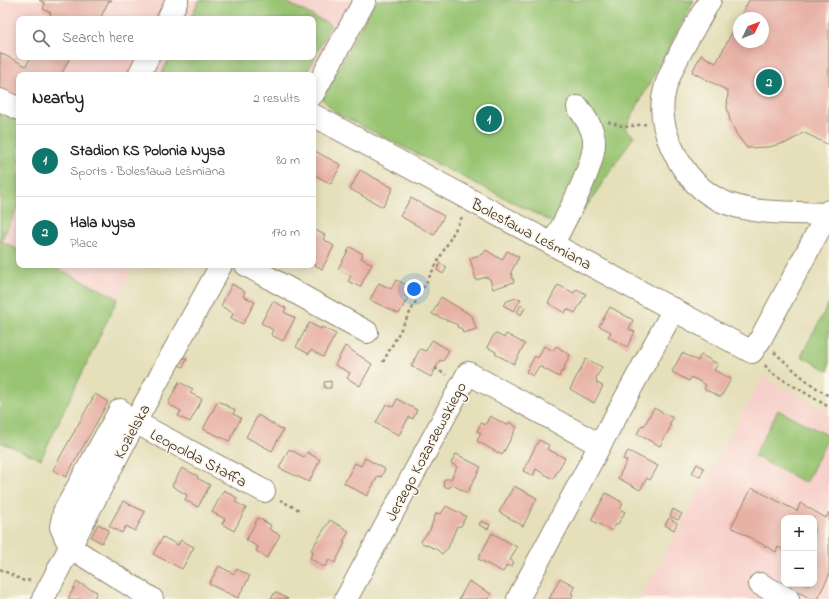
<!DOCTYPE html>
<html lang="en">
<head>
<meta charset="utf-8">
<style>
	:root { --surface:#fff; --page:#f6f6f6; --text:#222; --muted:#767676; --line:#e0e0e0; --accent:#0f766e }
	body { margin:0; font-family:"Indie Flower",sans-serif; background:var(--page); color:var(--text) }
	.controls { position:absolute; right:12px; bottom:12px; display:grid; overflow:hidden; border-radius:8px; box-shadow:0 2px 10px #0003 }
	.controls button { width:36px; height:36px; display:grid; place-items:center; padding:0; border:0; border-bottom:1px solid var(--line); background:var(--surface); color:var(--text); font:20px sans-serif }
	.compass { position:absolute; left:733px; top:12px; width:36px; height:36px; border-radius:50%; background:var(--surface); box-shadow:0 2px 10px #0003; rotate:47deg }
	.you { position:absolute; left:414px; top:289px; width:14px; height:14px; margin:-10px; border:3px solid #fff; border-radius:50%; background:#1a73e8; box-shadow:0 0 0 6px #1a73e833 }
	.badge { display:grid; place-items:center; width:26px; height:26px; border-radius:50%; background:var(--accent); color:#fff; font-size:13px; font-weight:700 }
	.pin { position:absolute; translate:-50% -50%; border:2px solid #fff; box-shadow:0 1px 4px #0006 }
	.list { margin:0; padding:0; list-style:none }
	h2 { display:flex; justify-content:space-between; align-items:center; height:52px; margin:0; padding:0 16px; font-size:17px }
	h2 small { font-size:13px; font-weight:400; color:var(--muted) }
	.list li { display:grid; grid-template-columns:26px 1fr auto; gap:12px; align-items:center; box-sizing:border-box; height:72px; padding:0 16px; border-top:1px solid var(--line) }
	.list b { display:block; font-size:15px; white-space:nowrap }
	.list p { margin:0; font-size:13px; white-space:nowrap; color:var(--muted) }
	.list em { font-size:13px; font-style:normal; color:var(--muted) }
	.icon { flex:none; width:22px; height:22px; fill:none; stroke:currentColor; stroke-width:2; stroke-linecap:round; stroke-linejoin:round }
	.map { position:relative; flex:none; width:829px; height:599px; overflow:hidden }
	.search { position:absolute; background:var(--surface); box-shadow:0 2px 10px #0003; left:16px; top:16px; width:300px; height:44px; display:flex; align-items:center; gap:10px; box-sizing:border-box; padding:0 14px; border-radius:8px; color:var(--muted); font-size:15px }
	.panel { position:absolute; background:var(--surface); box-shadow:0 2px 10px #0003; left:16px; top:72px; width:300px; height:196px; border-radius:8px }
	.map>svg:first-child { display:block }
	.built { fill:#f7d0cb; fill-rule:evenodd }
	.green { fill:#99c573; stroke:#6a7848 }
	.building { fill:#e8b1a6 }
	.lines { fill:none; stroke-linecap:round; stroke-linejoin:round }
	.minor-casing { stroke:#90846c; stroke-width:24 }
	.path { stroke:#90846c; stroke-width:2.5; stroke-dasharray:3 3; stroke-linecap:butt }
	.minor { stroke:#fff; stroke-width:22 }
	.labels { text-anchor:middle; stroke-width:3; stroke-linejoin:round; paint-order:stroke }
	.street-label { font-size:16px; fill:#3b2a1e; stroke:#fbf7ec }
</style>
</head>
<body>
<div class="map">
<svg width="829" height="599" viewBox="0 0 829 599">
	<rect width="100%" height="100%" fill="#fbf7ec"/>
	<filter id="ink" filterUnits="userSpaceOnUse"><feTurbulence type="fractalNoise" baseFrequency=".025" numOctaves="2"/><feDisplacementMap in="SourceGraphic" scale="8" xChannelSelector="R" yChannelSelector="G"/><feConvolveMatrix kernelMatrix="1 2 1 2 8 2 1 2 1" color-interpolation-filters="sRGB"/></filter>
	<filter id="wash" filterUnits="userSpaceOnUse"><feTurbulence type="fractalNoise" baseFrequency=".012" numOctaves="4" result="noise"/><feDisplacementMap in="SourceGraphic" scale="16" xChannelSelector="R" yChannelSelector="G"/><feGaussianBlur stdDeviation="0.9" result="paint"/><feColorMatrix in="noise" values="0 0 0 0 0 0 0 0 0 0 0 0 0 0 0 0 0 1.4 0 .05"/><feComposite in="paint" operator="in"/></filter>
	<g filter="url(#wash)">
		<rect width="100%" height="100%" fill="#e5dfba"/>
		<!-- built -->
		<path class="built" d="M0,0H352L312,75H19L0,149ZM19,19H313V57H19Z
			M19,205V250L1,241Z
			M50,265H135L118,298Z
			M763,376L829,412V599H640ZM784,518H814V584H784Z"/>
		<!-- green -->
		<path class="green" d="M199,0H282L331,25L306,75H161L170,57H313V19H190Z
			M375,0H694L625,129L634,136L570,231L336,113L322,99Z
			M0,107L19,117V205L1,241L19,250V265H50L118,298L41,459L0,442Z
			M829,303V371L801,356Z
			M778,410L829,436L806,483L754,456Z"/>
		<g id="blocks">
			<!-- building -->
			<path class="building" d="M39,0H112L108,2L101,17H103L102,19H48L51,13L43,9L45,3Z
				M749,0H829V145L803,132L799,136L786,143L768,147L747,148L737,135L730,120L727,108L728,91L692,72L701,55L716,63L739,19V42H763V18H740Z
				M0,53L26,66L31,57H70L61,75H19V102L0,93Z
				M313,150L341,165L331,184L313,174Z
				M360,170L393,188L383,207L350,189Z
				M411,198L444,216L434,235L400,216Z
				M313,229L325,235L323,239L334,246L322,269L313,264Z
				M350,247L363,254L361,258L372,264L360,287L348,281L351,276L338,269Z
				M486,250L502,260L507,251L519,257L511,272L514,282L493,289L490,279L486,277L476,280L470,258L483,254Z
				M440,263L447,267L443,274L437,270Z
				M396,280L409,286L404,296L408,298L399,314L370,300L379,283L391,289Z
				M232,284L245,292L243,296L255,302L243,324L231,318L233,313L221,306Z
				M558,285L574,293L577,289L586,294L575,313L567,309L565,313L548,303Z
				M441,297L472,316L476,329L463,333L462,329L457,327L458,325L432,314Z
				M516,298L521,299L514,311L503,305L507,301Z
				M273,301L286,308L284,312L295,318L283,341L271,335L273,330L261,323Z
				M521,305L525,308L521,315L517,312Z
				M610,307L633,320L629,329L635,332L627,347L608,337L611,332L599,326Z
				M309,323L321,329L322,327L336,334L323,357L311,350L309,354L296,347Z
				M495,333L504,338L506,334L525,344L514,364L495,354L496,352L487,347Z
				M432,340L449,350L443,361L440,360L431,377L411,366L420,349L426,351Z
				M345,346L372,364L360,386L347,378L350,373L335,365Z
				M544,346L553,351L556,346L570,355L565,365L564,371L561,372L559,377L539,366L533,376L526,372L535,356L538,358Z
				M682,353L698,361L701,355L718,364L714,370L731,379L721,397L704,389L706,385L699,381L691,377L689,381L672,372Z
				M178,355L187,359L183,367L174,363Z
				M586,359L602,367L596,378L597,383L603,386L594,403L570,389Z
				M331,381V388H325L324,382Z
				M179,382L193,389L190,393L202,399L190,422L178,416L181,411L168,404Z
				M95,394L108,402L66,477L53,470Z
				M397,399L417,410L413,419L409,417L399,435L376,423L386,404L393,407Z
				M218,401L235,410L233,414L241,418L229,441L203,429Z
				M654,408L673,418L669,425L671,426L660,446L637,434L642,425L644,426Z
				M258,415L283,430L272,451L246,437Z
				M490,416L507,425L509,422L517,427L502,455L477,441L481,433L477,431L481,423L485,425Z
				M539,440L549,445L547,449L565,458L553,479L536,469L533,476L523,471Z
				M289,449L304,457L307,452L320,460L309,482L279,468Z
				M628,451L658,466L650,480L647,478L640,490L618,478L627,461L623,459Z
				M456,454L481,467L467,493L453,485L448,488L444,486L443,482L445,479H451L457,467L451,463Z
				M365,458L385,469L381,477L378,476L367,496L344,483L355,463L361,466Z
				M697,464L704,468L700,477L692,473Z
				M182,468L198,476L197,478L210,485L198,507L185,500L187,495L172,486Z
				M514,486L537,498L523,526L499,512Z
				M752,488L797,511L800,503L826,518L829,512V576L817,599H811L783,584H814V518H784V550L778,547L776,552L731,527Z
				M224,490L237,498L235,502L246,508L234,531L222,524L225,519L212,512Z
				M606,493L623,503L620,509L625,512L618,524H616L612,531L591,520Z
				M123,501L145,512L135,531L126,526L122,533L109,526Z
				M446,506L466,516L461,526H457L448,548L442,554L436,549L422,543L421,541L430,530L436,513L441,514Z
				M673,509L682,514L678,520L670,516Z
				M258,518L271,525L269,529L280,535L267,558L256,551L258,547L246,540Z
				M669,518L677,523L674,530L665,525Z
				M330,520L349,531L343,542L345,543L335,563L329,560L326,566H322L310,558L313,551L311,550Z
				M481,521L490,525L488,529L479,525Z
				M98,524L109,530L102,543L91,537Z
				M492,533L517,547L510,560L514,562L511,567L507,565L503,572L478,559Z
				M163,537L178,545L181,540L194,547L182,569L153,554Z
				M219,566L234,574L237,569L250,576L238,598L209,584Z
				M560,578L575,586L571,593L573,594L571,599H549Z
				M469,581L491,594L488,599H459Z
				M77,582L97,592L93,599H68Z
				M275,592L288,599H271Z"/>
		</g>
	</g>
	<g filter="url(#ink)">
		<use href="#blocks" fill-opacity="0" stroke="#90846c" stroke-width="1"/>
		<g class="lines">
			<defs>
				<path id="minor" d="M710,0C696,25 672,63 665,89C659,110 663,129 672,148C704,219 761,211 828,214
					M168,19L177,0
					M139,75L148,57
					M313,94L365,0
					M0,100L19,109
					M313,115L752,352L760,340L829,211
					M553,244C565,219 595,167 594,141C594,129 584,116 578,107
					M246,265L367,332
					M120,410L64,512L61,527L70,547L152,599
					M135,422L264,491
					M760,584L788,599
					M43,599L135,422L221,265
					M346,599L468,373L600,445L674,309
					M518,599L600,445"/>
			</defs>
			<!-- minor casing -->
			<use href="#minor" class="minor-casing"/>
			<!-- path -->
			<path class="path" d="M608,122L625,127L646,124
				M774,352C792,368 808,384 829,396
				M383,362L462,217
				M765,365L770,372L829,407
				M435,368L446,375
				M280,500L301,511
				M0,569L24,581L32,580"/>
			<!-- minor -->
			<use href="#minor" class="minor"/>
		</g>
	</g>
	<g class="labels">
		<!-- street labels -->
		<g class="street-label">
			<text transform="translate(532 233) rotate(28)" y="6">Bolesława Leśmiana</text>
			<text transform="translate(131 431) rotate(-62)" y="6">Kozielska</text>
			<text transform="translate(425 451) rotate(-62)" y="6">Jerzego Kozarzewskiego</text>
			<text transform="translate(199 457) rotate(28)" y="6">Leopolda Staffa</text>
		</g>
	</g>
</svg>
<div class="controls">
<button>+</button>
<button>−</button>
</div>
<svg class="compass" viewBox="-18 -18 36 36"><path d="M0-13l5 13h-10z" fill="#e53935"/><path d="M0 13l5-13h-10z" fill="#767676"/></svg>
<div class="you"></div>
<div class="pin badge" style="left:489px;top:119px">1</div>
<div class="pin badge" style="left:769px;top:82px">2</div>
<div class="search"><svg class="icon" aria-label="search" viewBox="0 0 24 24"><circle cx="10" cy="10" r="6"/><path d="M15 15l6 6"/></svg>Search here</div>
<section class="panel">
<h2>Nearby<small>2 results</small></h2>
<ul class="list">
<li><span class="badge">1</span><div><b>Stadion KS Polonia Nysa</b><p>Sports · Bolesława Leśmiana</p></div><em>80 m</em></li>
<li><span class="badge">2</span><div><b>Hala Nysa</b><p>Place</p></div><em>170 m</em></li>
</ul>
</section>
</div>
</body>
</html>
